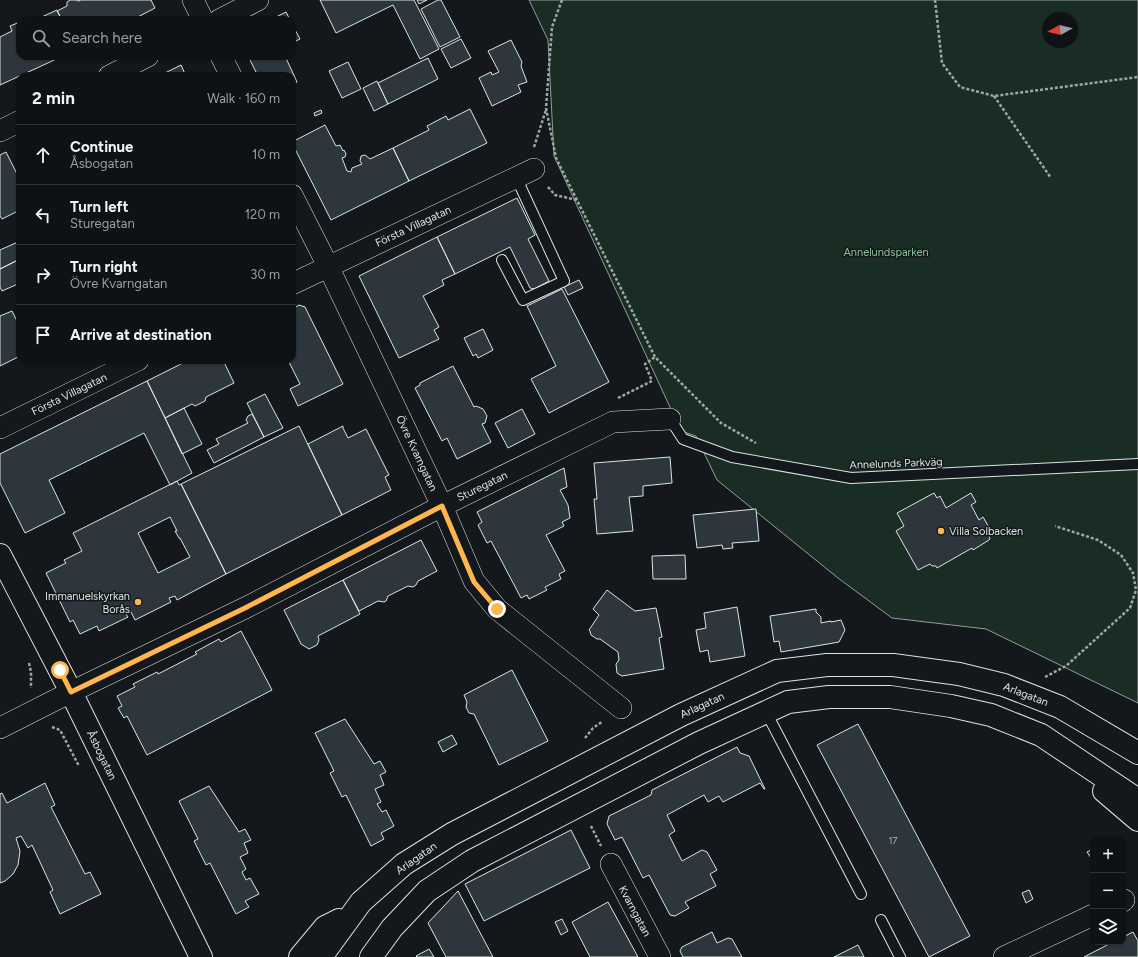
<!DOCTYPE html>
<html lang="en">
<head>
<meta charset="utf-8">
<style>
	:root { --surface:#0f1215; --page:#181b1e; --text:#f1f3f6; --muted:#9b9ea0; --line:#2f3234 }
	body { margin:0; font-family:Figtree,sans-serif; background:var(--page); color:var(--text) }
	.controls { position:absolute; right:12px; bottom:12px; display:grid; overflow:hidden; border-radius:8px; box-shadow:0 1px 3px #0004 }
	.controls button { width:36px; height:36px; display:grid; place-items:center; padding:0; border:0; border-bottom:1px solid var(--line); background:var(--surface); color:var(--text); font:20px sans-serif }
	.compass { position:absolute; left:1042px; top:12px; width:36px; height:36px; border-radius:50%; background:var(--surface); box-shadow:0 1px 3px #0004; rotate:262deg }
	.stop { position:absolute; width:12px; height:12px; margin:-9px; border:3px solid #ffb74d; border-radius:50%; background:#fff }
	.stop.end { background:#ffb74d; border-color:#fff; box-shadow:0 1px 4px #0008 }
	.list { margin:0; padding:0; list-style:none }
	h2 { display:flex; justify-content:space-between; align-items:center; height:52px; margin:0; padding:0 16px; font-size:17px }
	h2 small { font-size:13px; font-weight:400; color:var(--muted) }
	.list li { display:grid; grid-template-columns:26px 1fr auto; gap:12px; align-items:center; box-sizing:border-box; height:60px; padding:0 16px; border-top:1px solid var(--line) }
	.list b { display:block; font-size:15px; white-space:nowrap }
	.list p { margin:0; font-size:13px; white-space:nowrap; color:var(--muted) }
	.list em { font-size:13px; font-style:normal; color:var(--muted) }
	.icon { flex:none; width:22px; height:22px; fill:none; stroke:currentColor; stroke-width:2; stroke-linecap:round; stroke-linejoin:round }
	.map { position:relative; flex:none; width:1138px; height:957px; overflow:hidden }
	.search { position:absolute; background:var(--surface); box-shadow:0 1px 3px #0004; left:16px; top:16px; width:280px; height:44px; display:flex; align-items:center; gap:10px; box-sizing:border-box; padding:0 14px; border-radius:12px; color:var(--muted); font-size:15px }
	.panel { position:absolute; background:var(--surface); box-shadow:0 1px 3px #0004; left:16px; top:72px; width:280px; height:292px; border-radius:12px }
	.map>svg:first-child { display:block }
	.green { fill:#1a2d24; stroke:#939e99; fill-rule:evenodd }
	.building { fill:#2c363c; stroke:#d8e6dc; fill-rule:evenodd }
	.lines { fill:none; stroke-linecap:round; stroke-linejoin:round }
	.service-casing { stroke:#d8e6dc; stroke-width:12 }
	.minor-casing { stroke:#d8e6dc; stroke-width:22 }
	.tertiary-casing { stroke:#d8e6dc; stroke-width:24 }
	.primary-casing { stroke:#d8e6dc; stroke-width:24 }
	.path { stroke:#9da8a2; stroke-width:2.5; stroke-dasharray:3 2; stroke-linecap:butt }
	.service { stroke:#14181c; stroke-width:10 }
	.minor { stroke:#14181c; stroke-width:21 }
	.tertiary { stroke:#14181c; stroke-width:22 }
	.primary { stroke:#14181c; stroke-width:22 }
	.route { stroke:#ffb74d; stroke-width:5 }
	.poi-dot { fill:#ffb74d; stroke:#14181c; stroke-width:1.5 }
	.labels { text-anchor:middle; stroke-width:3; stroke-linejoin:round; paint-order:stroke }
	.number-label { font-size:9px; fill:#adbab4 }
	.street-label { font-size:11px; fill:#d8e6dc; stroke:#14181c }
	.park-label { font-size:11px; fill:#8ac095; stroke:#14181c }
	.poi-label { font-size:11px; fill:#d8e6dc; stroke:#14181c; text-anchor:start }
</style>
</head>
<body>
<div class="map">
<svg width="1138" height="957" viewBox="0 0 1138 957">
	<rect width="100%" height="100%" fill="#14181c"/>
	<!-- green -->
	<path class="green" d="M529,0H1138V703L986,629L892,618L838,578L717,480L696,436L681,431L554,156L548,40ZM1048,18H1072V42H1048Z"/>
	<!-- building -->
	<path class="building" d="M70,0H76L78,1L81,0H151L155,8L132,20H62L57,11L67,6V2Z
		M320,0H414L439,49L420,59L393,5L336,33Z
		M417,0H427L419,4Z
		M438,0H441L460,37L440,47L421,9Z
		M57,10L62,20H35Z
		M286,12L290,20H270Z
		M20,22V56H63L0,85V37L12,31L10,26Z
		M292,24L300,39L292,43Z
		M461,39L471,58L451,68L441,49Z
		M511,40L522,62L521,66L527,82L518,85L521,92L492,106L479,78L491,72L492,75L499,72L488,51Z
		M248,56H285L297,82L292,85V76H258Z
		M428,58L438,79L388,104L378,83Z
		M348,62L361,89L342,98L329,71Z
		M181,65L186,76H159Z
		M377,81L388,104L374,111L363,88Z
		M470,109L487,143L409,181L393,148L429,130L427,126L446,116L448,120Z
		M321,110L322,113L315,116L314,113Z
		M325,125L336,146L340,145L343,151L344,150L346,154L345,157L342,158L347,171L351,172L352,168L362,164L360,161L361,156L365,155L370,159L393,148L409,181L331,220L292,143V142Z
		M6,152L20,180V210L2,219L0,216V155Z
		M517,198L535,235L528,239L549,281L534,289L530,288L510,247L455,274L437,237Z
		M437,237L455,274L442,280L444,285L423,296L439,327L434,330L439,339L399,358L359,276Z
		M20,241V259L0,269V250Z
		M20,259V283L2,291L0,287V269Z
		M579,280L583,288L568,295L564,287Z
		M562,289L609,382L549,413L531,379L556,366L527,306Z
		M299,305L305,307L343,384L298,406L290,389L300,384L288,360H292V309Z
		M12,311L20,327V356L0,366V316Z
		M483,329L493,350L478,358L476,354L473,356L464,338Z
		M189,360H223L234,383L206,397L205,401L195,406L192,404L165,418L147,381Z
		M453,366L474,407L476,406L483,409L487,416L485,423L482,424L491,442L457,459L447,438L442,441L415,388L420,385V383Z
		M147,381L192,473L170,485L144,433L49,480L65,513L25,533L0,483V454Z
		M265,394L283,428L264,437L247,403Z
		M184,408L202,444L182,454L165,418Z
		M522,409L535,434L508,448L495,423Z
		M252,414L264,437L214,463L207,450L219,444L216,439L248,423L246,420L248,416Z
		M299,426L342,515L226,574L181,484Z
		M343,426V428L348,438L366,429L389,475L385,477L391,490L342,515L308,444Z
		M670,457L672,483L643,486V496L629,497L633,531L597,534L594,499H597L594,463Z
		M564,468L567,487L560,490L568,505L570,518L562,522L564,526L546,535L565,571L559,574L561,579L545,587L547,590L529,599L527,595L521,598L491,541L487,543L478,525L482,522L477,512Z
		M177,481L179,485L181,484L226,574L177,600L175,596L169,598L171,602L135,620L131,612L126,614L128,617L99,631L97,626L80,634L73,620L70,622L46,573L66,563L64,560L82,551L73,533ZM170,517L177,531H175L179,538H180L190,557L158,573L138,533Z
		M934,493L937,498L940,496L946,508L971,493L976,502L971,505L979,520L983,517L990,529L986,532L990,538L989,540L973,550L972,548L937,568L936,566H932L930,564L918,570L896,531L904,526L897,513Z
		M756,509L759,541L732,543L733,548L723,549L722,545L697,548L693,515Z
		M421,540L437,571L418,581L416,585L413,587L408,586L388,596L386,601L384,602L378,601L359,611L343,580Z
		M685,555L686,579H653L652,556Z
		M343,580L360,614L318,636L319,640L317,645L309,649L301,644L284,610Z
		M607,590L635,611L656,608L662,637L659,638L664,669L622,676L617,673L616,664L619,660L618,652L600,639H597L591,635L590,631L589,630L599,615L593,609Z
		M737,607L745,656L710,662L708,650L700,652L696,630L706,628L704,613Z
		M816,609V612L821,617V623L831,621V622L841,620L845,630L839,642L781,652L779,641L774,642L770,616Z
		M241,631L272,690L147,755L127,716L124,718L118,708L122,706L117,696L135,687L133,684L157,672L158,674L197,654L195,652L219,639L221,642Z
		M512,670L548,741L499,765L474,714L469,713L466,707L467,702L464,695Z
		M345,719L374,764L380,761L386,772L380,775L384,785L375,789L381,802L377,804L382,812L386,810L394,826L381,833L384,839L371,846L346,795L342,797L330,773L334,771L315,733Z
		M858,724L970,936L929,957L817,745Z
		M452,735L457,744L443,752L438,742Z
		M737,747L740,753L749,756L765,789H764L760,783L723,802L719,796L708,802L704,795L667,815L675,831L669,835L682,861L702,850L707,852L717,870L710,874L716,886L685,902L689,908L675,916L670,915L649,875L643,878L622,837L615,840L607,824L609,816L651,795L652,790Z
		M45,783L55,805L51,807L85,874L90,872L101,894L60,914L50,892L53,890L32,845L28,848L21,836L16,838L20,851L18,865L13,874L5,881L0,883V794L2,793L7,803Z
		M209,786L239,832L245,829L251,840L244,843L248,853L240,857L246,869L242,872L246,880L250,878L259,894L245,901L249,907L236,914L210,863L206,865L194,841L198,839L179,801Z
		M571,830L590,868L484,921L465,884Z
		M1093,849V861L1087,852Z
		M1029,890L1033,899L1026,903L1022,893Z
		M458,891L493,957H446L428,923Z
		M608,902L638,957H590L572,922Z
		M562,919L568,931L561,935L555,922Z
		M712,932L717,943L728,938L732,939L742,957H683L680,951L682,947Z
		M1133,932L1138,941V957H1084L1113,942H1123V937Z
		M858,945L864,957H834Z
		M429,949L434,957H417L416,956Z"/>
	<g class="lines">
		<defs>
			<path id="service" d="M502,260L523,300L564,281L516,177
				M670,419L683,439L732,457L851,478L1138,464
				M766,712L861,894
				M881,920L900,957"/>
			<path id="minor" d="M193,0L203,20
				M219,20L258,0
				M221,56L231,76
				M109,76L148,56
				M0,131L20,121
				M292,195L328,266L442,506L474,581L497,609L621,708
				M292,284L534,169
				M0,428L138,360
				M0,728L71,692L245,608L442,506L613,422L670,419
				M611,864L660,957
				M1123,901L1124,900
				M1004,957L1093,915"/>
			<path id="tertiary" d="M0,555L71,692L201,957"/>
			<path id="primary" d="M1104,791L1138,820
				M300,957L325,927L339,920
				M321,957L361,902L404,864L452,834L681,715L777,671L827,665H893L959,674L1004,685L1060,707L1138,753
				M371,957L392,928L427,891L472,861L699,743L788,702L829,697H890L951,706L991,715L1041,735L1138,800"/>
		</defs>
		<!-- service casing -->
		<use href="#service" class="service-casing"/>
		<!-- minor casing -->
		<use href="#minor" class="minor-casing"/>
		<!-- tertiary casing -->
		<use href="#tertiary" class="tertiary-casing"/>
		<!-- primary casing -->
		<use href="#primary" class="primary-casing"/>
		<!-- path -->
		<path class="path" d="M562,0L552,27L546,108L556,158L655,357L721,423L756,443
			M935,0L942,63L960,87L994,96L1138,77
			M994,96L1051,178
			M534,147L546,110
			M548,187L555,195L577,200
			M618,398L652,381L645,364L655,357
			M29,663L31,672V688
			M1045,677L1066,666L1130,608L1136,590L1133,573L1121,555L1098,540L1055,526
			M52,727L60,730L79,766
			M585,738L593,728L603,721
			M591,826L601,846"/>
		<!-- service -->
		<use href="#service" class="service"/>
		<!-- minor -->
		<use href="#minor" class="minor"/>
		<!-- tertiary -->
		<use href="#tertiary" class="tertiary"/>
		<!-- primary -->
		<use href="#primary" class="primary"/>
	</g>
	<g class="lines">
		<!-- route -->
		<path class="route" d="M60,670L71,692L245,608L442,506L474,582L497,609"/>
	</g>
	<!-- markers -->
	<g class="poi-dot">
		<circle cx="941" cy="531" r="4"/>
		<circle cx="138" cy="602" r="4"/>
	</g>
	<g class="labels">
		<!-- number labels -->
		<g class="number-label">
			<text x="893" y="844">17</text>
		</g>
		<!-- street labels -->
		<g class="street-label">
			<text transform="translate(413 226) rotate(-25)" y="4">Första Villagatan</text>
			<text transform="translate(69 394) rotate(-26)" y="4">Första Villagatan</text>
			<text transform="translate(417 453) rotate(65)" y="4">Övre Kvarngatan</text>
			<text transform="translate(896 463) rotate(-2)" y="4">Annelunds Parkväg</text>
			<text transform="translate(482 486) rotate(-26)" y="4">Sturegatan</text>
			<text transform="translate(1026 694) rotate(21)" y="4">Arlagatan</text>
			<text transform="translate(702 705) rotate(-25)" y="4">Arlagatan</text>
			<text transform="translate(102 755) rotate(64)" y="4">Åsbogatan</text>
			<text transform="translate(416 858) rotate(-35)" y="4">Arlagatan</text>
			<text transform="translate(635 911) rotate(62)" y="4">Kvarngatan</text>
		</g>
		<!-- park labels -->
		<g class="park-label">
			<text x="886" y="256">Annelundsparken</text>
		</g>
		<!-- poi labels -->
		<g class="poi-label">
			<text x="949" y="535">Villa Solbacken</text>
			<text x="130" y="600" text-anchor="end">Immanuelskyrkan<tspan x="130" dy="13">Borås</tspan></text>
		</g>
	</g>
</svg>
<div class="controls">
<button>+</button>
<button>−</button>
<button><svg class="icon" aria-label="layers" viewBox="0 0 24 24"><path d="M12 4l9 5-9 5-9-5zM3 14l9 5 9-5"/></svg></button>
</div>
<svg class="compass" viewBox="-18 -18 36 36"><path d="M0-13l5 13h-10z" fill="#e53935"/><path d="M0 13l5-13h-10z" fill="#9b9ea0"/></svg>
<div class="stop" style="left:60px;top:670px"></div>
<div class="stop end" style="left:497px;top:609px"></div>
<div class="search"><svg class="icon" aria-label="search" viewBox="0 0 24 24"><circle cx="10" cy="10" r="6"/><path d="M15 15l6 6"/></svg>Search here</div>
<section class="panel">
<h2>2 min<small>Walk · 160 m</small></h2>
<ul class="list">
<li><svg class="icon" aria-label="ahead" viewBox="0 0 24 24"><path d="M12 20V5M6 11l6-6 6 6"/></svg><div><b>Continue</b><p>Åsbogatan</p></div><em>10 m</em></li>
<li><svg class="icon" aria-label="left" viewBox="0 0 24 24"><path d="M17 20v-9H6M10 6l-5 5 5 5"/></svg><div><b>Turn left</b><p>Sturegatan</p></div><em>120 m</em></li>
<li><svg class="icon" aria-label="right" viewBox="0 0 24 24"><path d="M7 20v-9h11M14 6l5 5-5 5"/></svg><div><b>Turn right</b><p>Övre Kvarngatan</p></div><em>30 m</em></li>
<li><svg class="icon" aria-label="arrive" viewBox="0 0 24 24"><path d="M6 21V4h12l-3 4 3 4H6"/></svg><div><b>Arrive at destination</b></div></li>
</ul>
</section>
</div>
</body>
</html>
